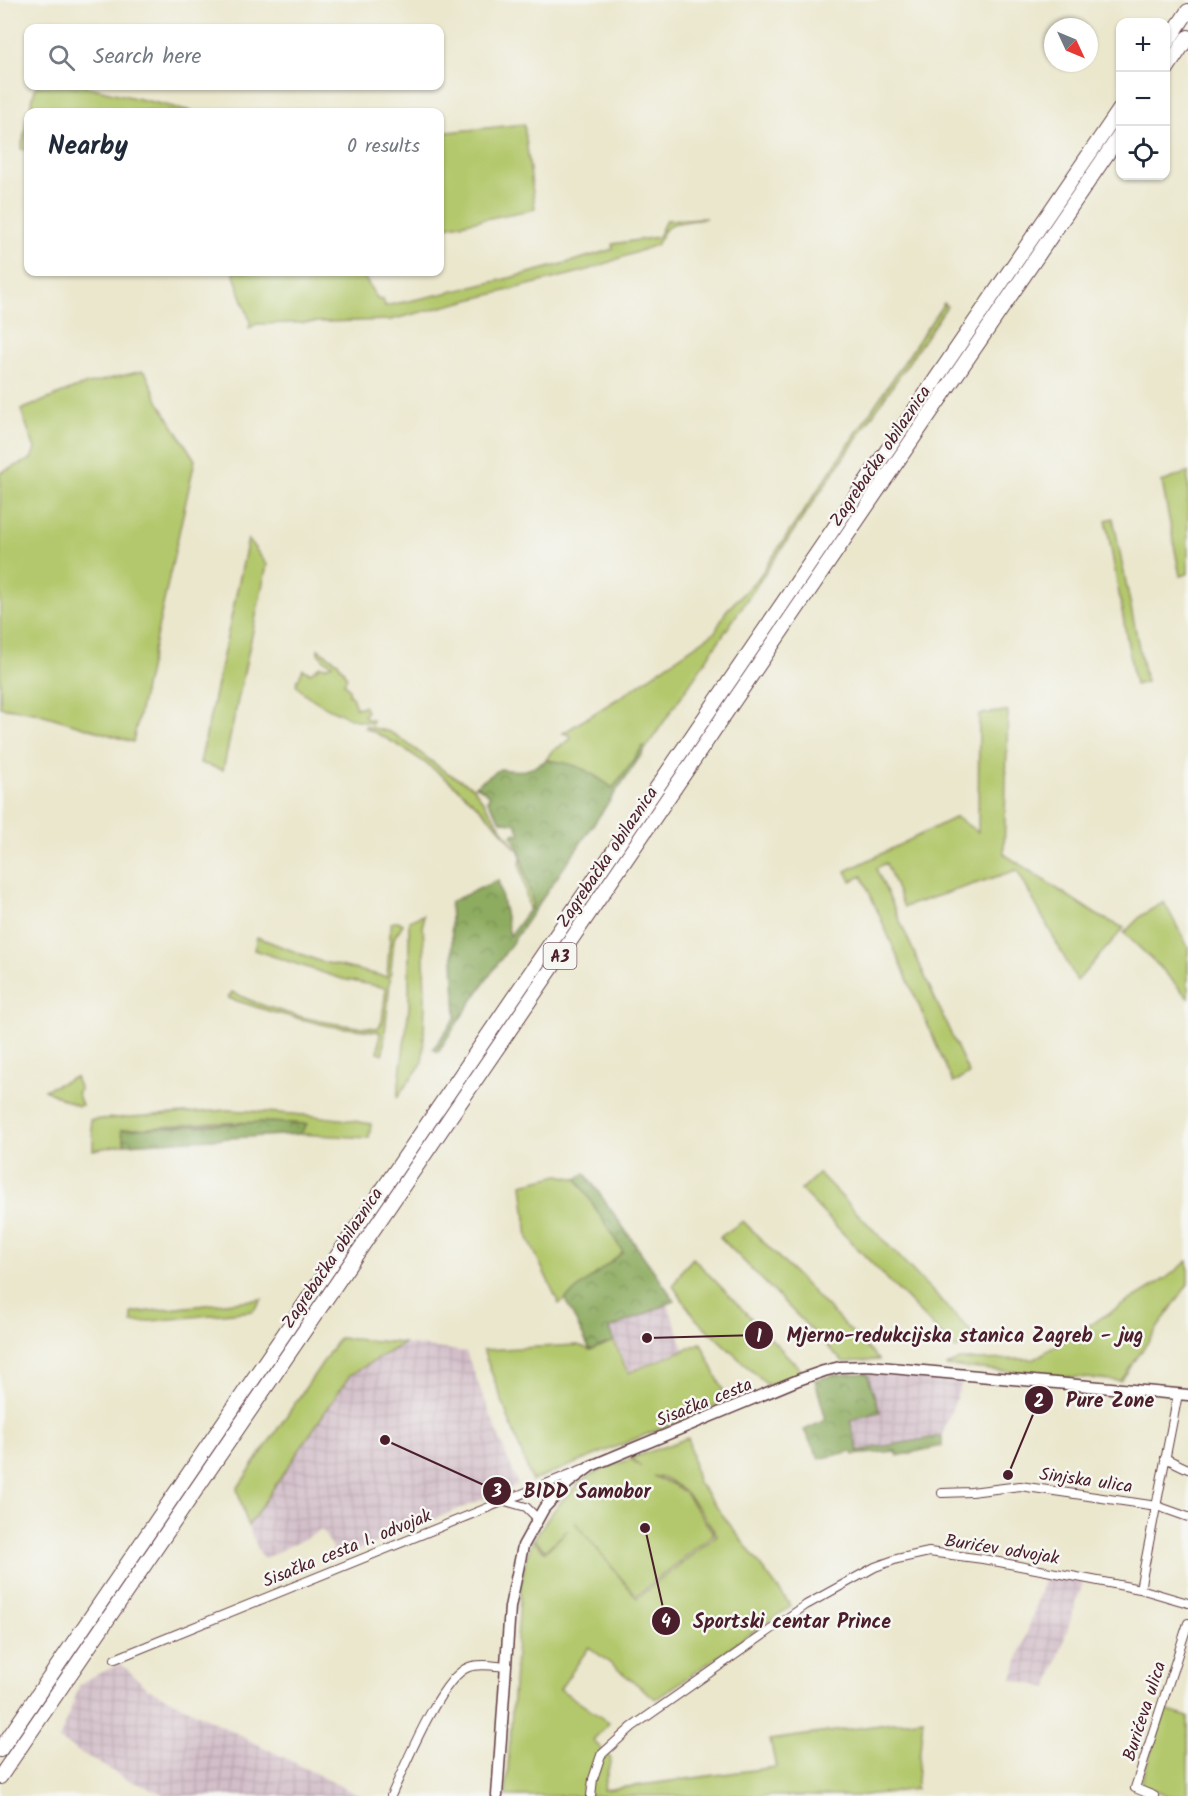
<!DOCTYPE html>
<html lang="en">
<head>
<meta charset="utf-8">
<style>
	:root { --surface:#fff; --page:#f2f2f3; --text:#1f2937; --muted:#747a83; --line:#e0e1e3 }
	body { margin:0; font-family:Kalam,sans-serif; background:var(--page); color:var(--text) }
	.controls { position:absolute; right:18px; top:18px; display:grid; overflow:hidden; border-radius:12px; box-shadow:0 2px 4px #0004 }
	.controls button { width:54px; height:54px; display:grid; place-items:center; padding:0; border:0; border-bottom:2px solid var(--line); background:var(--surface); color:var(--text); font:30px sans-serif }
	.compass { position:absolute; left:1044px; top:18px; width:54px; height:54px; border-radius:50%; background:var(--surface); box-shadow:0 2px 4px #0004; rotate:134deg }
	.list { margin:0; padding:0; list-style:none }
	h2 { display:flex; justify-content:space-between; align-items:center; height:78px; margin:0; padding:0 24px; font-size:26px }
	h2 small { font-size:20px; font-weight:400; color:var(--muted) }
	.icon { flex:none; width:33px; height:33px; fill:none; stroke:currentColor; stroke-width:2; stroke-linecap:round; stroke-linejoin:round }
	.map { position:relative; flex:none; width:1188px; height:1796px; overflow:hidden }
	.search { position:absolute; background:var(--surface); box-shadow:0 2px 4px #0004; left:24px; top:24px; width:420px; height:66px; display:flex; align-items:center; gap:15px; box-sizing:border-box; padding:0 21px; border-radius:12px; color:var(--muted); font-size:22px }
	.panel { position:absolute; background:var(--surface); box-shadow:0 2px 4px #0004; left:24px; top:108px; width:420px; height:168px; border-radius:12px }
	.map>svg:first-child { display:block }
	.industrial { fill:url(#industrial-grid) }
	.grass { fill:#b3c86c; stroke:#7e744c; stroke-width:1.5; fill-rule:evenodd }
	.forest { fill:url(#forest-crowns); stroke:#6c6646; stroke-width:1.5 }
	.lines { fill:none; stroke-linecap:round; stroke-linejoin:round }
	.street-casing { stroke:#623d43; stroke-width:10 }
	.secondary-casing { stroke:#623d43; stroke-width:13 }
	.highway-casing { stroke:#623d43; stroke-width:16 }
	.street { stroke:#fff; stroke-width:8 }
	.secondary { stroke:#fff; stroke-width:10 }
	.highway { stroke:#fff; stroke-width:14 }
	.labels { text-anchor:middle; stroke-width:5; stroke-linejoin:round; paint-order:stroke }
	.shield { fill:#f6f6f2; stroke:#7e6067; stroke-width:1.5 }
	.shield-label { font-size:16px; font-weight:bold; fill:#4a1f2b }
	.street-label { font-size:18px; fill:#4a1f2b; stroke:#f6f6f2 }
	.leader { fill:none; stroke:#4a1f2b; stroke-width:2 }
	.callout-dot { fill:#4a1f2b; stroke:#f6f6f2; stroke-width:2 }
	.mark-label { font-size:18px; text-anchor:middle; font-weight:bold; fill:#fff }
	.callout-label { font-size:20px; text-anchor:middle; font-weight:bold; fill:#4a1f2b; stroke:#f6f6f2; stroke-width:5; stroke-linejoin:round; paint-order:stroke }
</style>
</head>
<body>
<div class="map">
<svg width="1188" height="1796" viewBox="0 0 1188 1796">
	<defs>
		<pattern id="industrial-grid" width="8" height="8" patternUnits="userSpaceOnUse" patternTransform="scale(1.5)"><rect width="8" height="8" fill="#d2bdc8"/><path d="M0 4h8M4 0v8" fill="none" stroke="#b6a2ac"/></pattern>
		<pattern id="forest-crowns" width="20" height="18" patternUnits="userSpaceOnUse" patternTransform="scale(1.5)"><rect width="20" height="18" fill="#8eac60"/><path d="M2 6a3 3 0 1 1 6 0M12 15a3 3 0 1 1 6 0" fill="none" stroke="#768b4f"/></pattern>
	</defs>
	<rect width="100%" height="100%" fill="#f6f6f2"/>
	<filter id="ink" filterUnits="userSpaceOnUse"><feTurbulence type="fractalNoise" baseFrequency=".0167" numOctaves="2"/><feDisplacementMap in="SourceGraphic" scale="12" xChannelSelector="R" yChannelSelector="G"/><feConvolveMatrix kernelMatrix="1 2 1 2 8 2 1 2 1" color-interpolation-filters="sRGB"/></filter>
	<filter id="wash" filterUnits="userSpaceOnUse"><feTurbulence type="fractalNoise" baseFrequency=".008" numOctaves="4" result="noise"/><feDisplacementMap in="SourceGraphic" scale="24" xChannelSelector="R" yChannelSelector="G"/><feGaussianBlur stdDeviation="1.35" result="paint"/><feColorMatrix in="noise" values="0 0 0 0 0 0 0 0 0 0 0 0 0 0 0 0 0 1.4 0 .05"/><feComposite in="paint" operator="in"/></filter>
	<g filter="url(#wash)">
		<rect width="100%" height="100%" fill="#ebe7cd"/>
		<!-- industrial -->
		<path class="industrial" d="M667,1302L684,1349L629,1371L609,1328Z
			M339,1338L383,1341L466,1352L518,1485L338,1558L322,1530L263,1559L249,1529L237,1489Z
			M867,1373L962,1382L942,1436L858,1451L850,1420L880,1412Z
			M1046,1574L1083,1582L1048,1688L1012,1679Z
			M121,1664L147,1688L360,1796H168L126,1779L59,1740L80,1684L93,1676Z"/>
		<!-- grass -->
		<path class="grass" d="M36,86H84L195,112H29Z
			M28,115V150L21,149Z
			M524,124L535,209L440,228V133Z
			M706,218L672,224L665,230L656,245L588,270L390,320L256,324L249,329L250,321L233,272H361L378,300L383,299L385,306C462,290 538,273 613,249V244L658,237L666,220Z
			M944,303L947,306L646,748L643,747L613,788C588,770 578,763 546,760L551,752L571,739L570,735L563,733L622,696L715,632L726,611L759,577Z
			M142,371L146,373L159,403L195,460L133,742L34,712L0,707V473L31,459L35,449L21,410L80,386Z
			M1188,472V574L1180,576L1162,482Z
			M1113,518L1146,682L1135,685L1106,520Z
			M248,539L267,565L223,770L200,763Z
			M318,649L338,662L347,677L344,683L349,689V695L352,697L356,708L364,706L367,711L364,716L367,719H372V723C355,723 304,699 296,684L303,669L310,673L320,666L326,667L332,664L324,660L318,653Z
			M1008,711L1004,854L1097,915L1124,928L1077,981L1017,870L904,907L886,863L876,868L969,1074L953,1083L862,876L851,881L846,871L956,817L978,832L979,714Z
			M365,726L390,732L400,738L446,772L473,787L516,849C483,803 417,751 365,728Z
			M521,856L533,904L529,909L520,865Z
			M1164,902L1188,947V998L1161,968L1124,933L1142,915Z
			M423,915L425,1003L423,1062L397,1098L409,1007V921Z
			M398,921L403,924L394,938L383,1054L378,1052L380,1032L329,1026L272,1012L228,998L232,992C271,1012 335,1027 378,1028L382,1022L386,988L342,979L254,950L257,937L319,961L387,977L391,923Z
			M75,1077L80,1090L77,1092L82,1105L78,1106L44,1090Z
			M227,1110C275,1112 324,1115 371,1124L369,1138L300,1134L306,1124L264,1122L214,1123L121,1130L125,1144L93,1150V1136L90,1120Z
			M819,1173L978,1339L955,1349L801,1190Z
			M559,1175L577,1179L623,1252L559,1304L528,1238L522,1184Z
			M743,1221L879,1360L843,1362L720,1237Z
			M693,1258L804,1373L774,1385L766,1384L695,1318L673,1286L683,1269Z
			M1188,1261V1284L1121,1381L946,1366L960,1360L1034,1359L1165,1279Z
			M262,1299L253,1311L132,1323V1313Z
			M339,1338L404,1343L350,1375L248,1526L237,1489Z
			M614,1341L628,1373L701,1343L728,1401L532,1481L483,1350L578,1345L590,1350Z
			M688,1438L697,1481L791,1606L656,1699L589,1647L560,1689L609,1723L593,1740L611,1759L603,1790L776,1767L770,1740L923,1719L916,1789L857,1796H506L521,1585L526,1558L533,1540L545,1552L568,1530L545,1550L534,1539C549,1515 567,1490 591,1475C602,1468 618,1464 631,1459L641,1467L632,1458ZM653,1476C683,1478 700,1512 717,1535L637,1598L575,1522L636,1596L714,1534L685,1493L674,1485Z
			M1165,1710L1188,1717V1796H1168L1140,1784Z"/>
		<!-- forest -->
		<path class="forest" d="M643,746L646,748L459,1020L438,1052L433,1049L456,1017L450,902L498,880L510,936L533,904L521,856L512,835L516,833L518,835L520,834L516,824L501,821L487,800L490,796L479,787L475,786L500,769C521,772 529,772 546,760C580,764 586,770 613,788Z
			M264,1122L307,1124L300,1134L125,1144L121,1130Z
			M585,1173L675,1301L609,1329L614,1341L590,1350L565,1299L623,1252L577,1179Z
			M867,1373L880,1412L850,1420L858,1451L942,1436V1446L897,1456L895,1451L854,1455L852,1451L819,1459L804,1430L826,1420L815,1380L833,1375Z"/>
	</g>
	<g filter="url(#ink)">
		<g class="lines">
			<defs>
				<path id="street" d="M1178,1394L1140,1589L1188,1603
					M1165,1458L1188,1469
					M942,1493L971,1492L1020,1486L1157,1506L1188,1517
					M505,1501L526,1507L537,1518
					M115,1659L583,1469
					M391,1796C404,1768 441,1676 469,1667C480,1663 495,1666 506,1667
					M591,1796L593,1779L601,1755L632,1727L806,1605L875,1567L897,1559L929,1552L983,1559L1140,1589
					M1154,1796L1135,1788L1188,1623"/>
				<path id="secondary" d="M497,1796L510,1607L523,1546L544,1508L568,1483L591,1466L798,1380L824,1371L840,1367L869,1366L1188,1395"/>
				<path id="highway" d="M1166,44L1188,11
					M1166,70L1188,37
					M0,1750L1120,109
					M0,1777L1120,135"/>
			</defs>
			<!-- street casing -->
			<use href="#street" class="street-casing"/>
			<!-- secondary casing -->
			<use href="#secondary" class="secondary-casing"/>
			<!-- highway casing -->
			<use href="#highway" class="highway-casing"/>
			<!-- street -->
			<use href="#street" class="street"/>
			<!-- secondary -->
			<use href="#secondary" class="secondary"/>
			<!-- highway -->
			<use href="#highway" class="highway"/>
		</g>
	</g>
	<g class="labels">
		<!-- shield labels -->
		<rect class="shield" x="543.5" y="943" width="33" height="26" rx="4.5"/>
		<g class="shield-label">
			<text x="560" y="962">A3</text>
		</g>
		<!-- street labels -->
		<g class="street-label">
			<text transform="translate(880 456) rotate(-56)" y="6">Zagrebačka obilaznica</text>
			<text transform="translate(607 857) rotate(-56)" y="6">Zagrebačka obilaznica</text>
			<text transform="translate(332 1258) rotate(-56)" y="6">Zagrebačka obilaznica</text>
			<text transform="translate(704 1402) rotate(-22)" y="6">Sisačka cesta</text>
			<text transform="translate(1086 1480) rotate(8)" y="6">Sinjska ulica</text>
			<text transform="translate(347 1548) rotate(-22)" y="6">Sisačka cesta I. odvojak</text>
			<text transform="translate(1002 1549) rotate(9)" y="6">Burićev odvojak</text>
			<text transform="translate(1144 1711) rotate(-72)" y="6">Burićeva ulica</text>
		</g>
	</g>
	<!-- callouts -->
	<path class="leader" d="M647 1338L759 1335M1008 1475L1039 1400M385 1440L497 1491M645 1528L666 1621"/>
	<g class="callout-dot">
		<circle cx="647" cy="1338" r="6"/>
		<circle cx="1008" cy="1475" r="6"/>
		<circle cx="385" cy="1440" r="6"/>
		<circle cx="645" cy="1528" r="6"/>
		<circle cx="759" cy="1335" r="15"/>
		<circle cx="1039" cy="1400" r="15"/>
		<circle cx="497" cy="1491" r="15"/>
		<circle cx="666" cy="1621" r="15"/>
	</g>
	<g class="mark-label">
		<text x="759" y="1342">1</text>
		<text x="1039" y="1407">2</text>
		<text x="497" y="1497">3</text>
		<text x="666" y="1627">4</text>
	</g>
	<g class="callout-label">
		<text x="965" y="1342">Mjerno-redukcijska stanica Zagreb - jug</text>
		<text x="1110" y="1407">Pure Zone</text>
		<text x="587" y="1498">BIDD Samobor</text>
		<text x="792" y="1628">Sportski centar Prince</text>
	</g>
</svg>
<div class="controls">
<button>+</button>
<button>−</button>
<button><svg class="icon" aria-label="locate" viewBox="0 0 24 24"><circle cx="12" cy="12" r="6"/><path d="M12 2v4M12 18v4M2 12h4M18 12h4"/></svg></button>
</div>
<svg class="compass" viewBox="-18 -18 36 36"><path d="M0-13l5 13h-10z" fill="#e53935"/><path d="M0 13l5-13h-10z" fill="#747a83"/></svg>
<div class="search"><svg class="icon" aria-label="search" viewBox="0 0 24 24"><circle cx="10" cy="10" r="6"/><path d="M15 15l6 6"/></svg>Search here</div>
<section class="panel">
<h2>Nearby<small>0 results</small></h2>
<ul class="list">
</ul>
</section>
</div>
</body>
</html>
